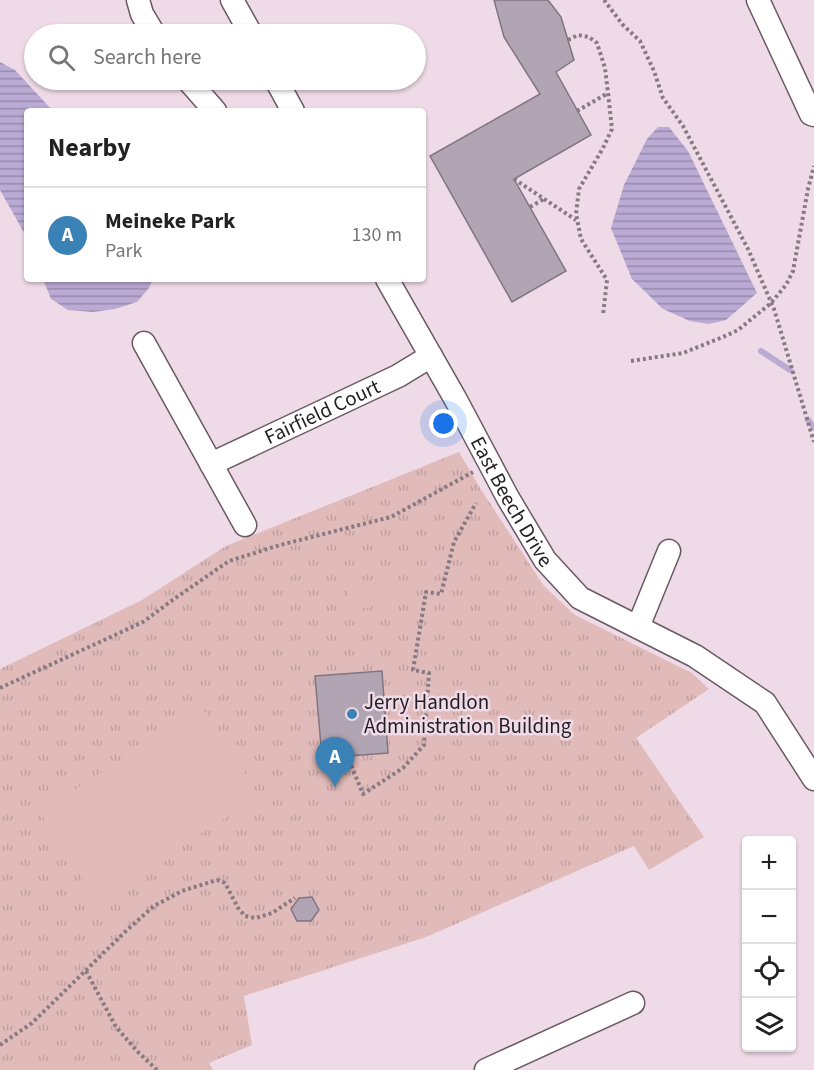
<!DOCTYPE html>
<html lang="en">
<head>
<meta charset="utf-8">
<style>
	:root { --surface:#fff; --page:#f6f6f6; --text:#222; --muted:#767676; --line:#e0e0e0; --accent:#3a81b6 }
	body { margin:0; font-family:"Source Sans 3",sans-serif; background:var(--page); color:var(--text) }
	.controls { position:absolute; right:18px; bottom:18px; display:grid; overflow:hidden; border-radius:6px; box-shadow:0 2px 4px #0004 }
	.controls button { width:54px; height:54px; display:grid; place-items:center; padding:0; border:0; border-bottom:2px solid var(--line); background:var(--surface); color:var(--text); font:30px sans-serif }
	.you { position:absolute; left:444px; top:424px; width:21px; height:21px; margin:-15px; border:4px solid #fff; border-radius:50%; background:#1a73e8; box-shadow:0 0 0 9px #1a73e833 }
	.badge { display:grid; place-items:center; width:39px; height:39px; border-radius:50%; background:var(--accent); color:#fff; font-size:20px; font-weight:700 }
	.pin { position:absolute; translate:-50% -50px; filter:drop-shadow(0 2px 3px #0008) }
	.pin::after { content:''; position:absolute; top:32px; width:21px; height:18px; background:inherit; clip-path:polygon(0 0,100% 0,50% 100%) }
	.list { margin:0; padding:0; list-style:none }
	h2 { display:flex; justify-content:space-between; align-items:center; height:78px; margin:0; padding:0 24px; font-size:26px }
	h2 small { font-size:20px; font-weight:400; color:var(--muted) }
	.list li { display:grid; grid-template-columns:39px 1fr auto; gap:18px; align-items:center; box-sizing:border-box; height:96px; padding:0 24px; border-top:2px solid var(--line) }
	.list b { display:block; font-size:22px; white-space:nowrap }
	.list p { margin:0; font-size:20px; white-space:nowrap; color:var(--muted) }
	.list em { font-size:20px; font-style:normal; color:var(--muted) }
	.icon { flex:none; width:33px; height:33px; fill:none; stroke:currentColor; stroke-width:2; stroke-linecap:round; stroke-linejoin:round }
	.map { position:relative; flex:none; width:814px; height:1070px; overflow:hidden }
	.search { position:absolute; background:var(--surface); box-shadow:0 2px 4px #0004; left:24px; top:24px; width:402px; height:66px; display:flex; align-items:center; gap:15px; box-sizing:border-box; padding:0 21px; border-radius:33px; color:var(--muted); font-size:22px }
	.panel { position:absolute; background:var(--surface); box-shadow:0 2px 4px #0004; left:24px; top:108px; width:402px; height:174px; border-radius:6px }
	.map>svg:first-child { display:block }
	.grass { fill:url(#grass-tufts) }
	.garden { fill:#e0bbba }
	.water { fill:url(#water-rules) }
	.lines { fill:none; stroke-linecap:round; stroke-linejoin:round }
	.stream { stroke:#baaad4; stroke-width:6 }
	.building { fill:#b1a4b3; stroke:#817483; stroke-width:1.5 }
	.minor-casing { stroke:#6a5963; stroke-width:25 }
	.path { stroke:#877a81; stroke-width:4; stroke-dasharray:3 3; stroke-linecap:butt }
	.minor { stroke:#fff; stroke-width:22 }
	.poi-dot { fill:#3a81b6; stroke:#efdbe7; stroke-width:2 }
	.labels { text-anchor:middle; stroke-width:5; stroke-linejoin:round; paint-order:stroke }
	.street-label { font-size:21px; fill:#241d21; stroke:#efdbe7 }
	.poi-label { font-size:21px; fill:#241d21; stroke:#efdbe7; text-anchor:start }
</style>
</head>
<body>
<div class="map">
<svg width="814" height="1070" viewBox="0 0 814 1070">
	<defs>
		<pattern id="grass-tufts" width="24" height="20" patternUnits="userSpaceOnUse" patternTransform="scale(1.5)"><rect width="24" height="20" fill="#e0bbba"/><path d="M3 7l-1-3M5 7V3M7 7l1-3M15 17l-1-3M17 17v-4M19 17l1-3" fill="none" stroke="#c0a0a0"/></pattern>
		<pattern id="water-rules" width="6" height="5" patternUnits="userSpaceOnUse" patternTransform="scale(1.5)"><rect width="6" height="5" fill="#baaad4"/><path d="M0 2.5h6" fill="none" stroke="#978aac"/></pattern>
	</defs>
	<rect width="100%" height="100%" fill="#efdbe7"/>
	<!-- grass -->
	<path class="grass" d="M459,452L480,488L544,586L575,615L692,673L709,689L636,738L704,837L649,870L634,846L426,937L244,996L252,1045L209,1063L213,1070H0V669L142,600L226,546Z"/>
	<!-- garden -->
	<path class="garden" d="M355,579H363L368,587L377,592L399,580L410,583L406,594L379,602L366,608L352,607L346,585Z
		M202,707L259,796L97,901L40,812Z"/>
	<!-- water -->
	<path class="water" d="M0,62L15,70L53,111H27V238L0,190Z
		M658,127H669L688,151L757,293L726,320L709,324L690,321L663,309L632,279L611,228L624,185L647,139Z
		M43,279H153L149,288L137,302L115,309L93,312L68,310L51,299Z"/>
	<g class="lines">
		<!-- stream -->
		<path class="stream" d="M761,351L790,370
			M808,420L814,427"/>
	</g>
	<!-- building -->
	<path class="building" d="M494,0H548L561,17L574,60L556,72L591,135L514,179L566,271L512,302L430,156L540,94L504,37Z
		M382,671L388,753L322,758L315,676Z
		M312,897L319,910L311,921H297L291,909L299,898Z"/>
	<g class="lines">
		<defs>
			<g id="minor">
				<path d="M138,0L142,14L154,34"/>
				<path d="M232,0L251,34"/>
				<path d="M758,0L811,114L814,115"/>
				<path d="M188,80L215,111"/>
				<path d="M276,80L293,111"/>
				<path id="s1" d="M387,279L456,400L508,498L545,560L580,598L695,656L765,703L814,779"/>
				<path d="M144,343L245,525"/>
				<path id="s2" d="M211,464L398,376L431,356"/>
				<path d="M638,627L669,551"/>
				<path d="M486,1070L633,1003"/>
			</g>
		</defs>
		<!-- minor casing -->
		<use href="#minor" class="minor-casing"/>
		<!-- path -->
		<path class="path" d="M604,0L623,25L640,41L654,71L663,98L683,126L748,249L774,309L814,442
			M568,40L578,35L589,37L597,43L605,68L608,93L612,129L603,148L579,189L576,214L581,239L607,280L603,315
			M577,111L608,93
			M514,179L576,220
			M530,207L544,199
			M631,361L683,353L723,337L738,330L771,303L786,285L793,271L808,189L814,166
			M0,688L143,622L174,599L229,561L280,545L391,517L473,472
			M349,760L363,794L403,768L424,745L429,673L413,670L426,592L441,594L454,542L476,503
			M86,971L116,1027L138,1052L157,1070
			M0,1045L32,1023L126,931L154,906L182,891L217,880L225,883L238,908L245,916L256,918L272,913L295,898"/>
		<!-- minor -->
		<use href="#minor" class="minor"/>
	</g>
	<!-- markers -->
	<circle class="poi-dot" cx="352" cy="714" r="6"/>
	<g class="labels">
		<!-- street labels -->
		<g class="street-label">
			<text dy="7" stroke="none"><textPath href="#s2" startOffset="123">Fairfield Court</textPath></text>
			<text dy="7" stroke="none"><textPath href="#s1" startOffset="255">East Beech Drive</textPath></text>
		</g>
		<!-- poi labels -->
		<g class="poi-label">
			<text x="364" y="709">Jerry Handlon<tspan x="364" dy="24">Administration Building</tspan></text>
		</g>
	</g>
</svg>
<div class="controls">
<button>+</button>
<button>−</button>
<button><svg class="icon" aria-label="locate" viewBox="0 0 24 24"><circle cx="12" cy="12" r="6"/><path d="M12 2v4M12 18v4M2 12h4M18 12h4"/></svg></button>
<button><svg class="icon" aria-label="layers" viewBox="0 0 24 24"><path d="M12 4l9 5-9 5-9-5zM3 14l9 5 9-5"/></svg></button>
</div>
<div class="you"></div>
<div class="pin badge" style="left:335px;top:787px">A</div>
<div class="search"><svg class="icon" aria-label="search" viewBox="0 0 24 24"><circle cx="10" cy="10" r="6"/><path d="M15 15l6 6"/></svg>Search here</div>
<section class="panel">
<h2>Nearby<small></small></h2>
<ul class="list">
<li><span class="badge">A</span><div><b>Meineke Park</b><p>Park</p></div><em>130 m</em></li>
</ul>
</section>
</div>
</body>
</html>
